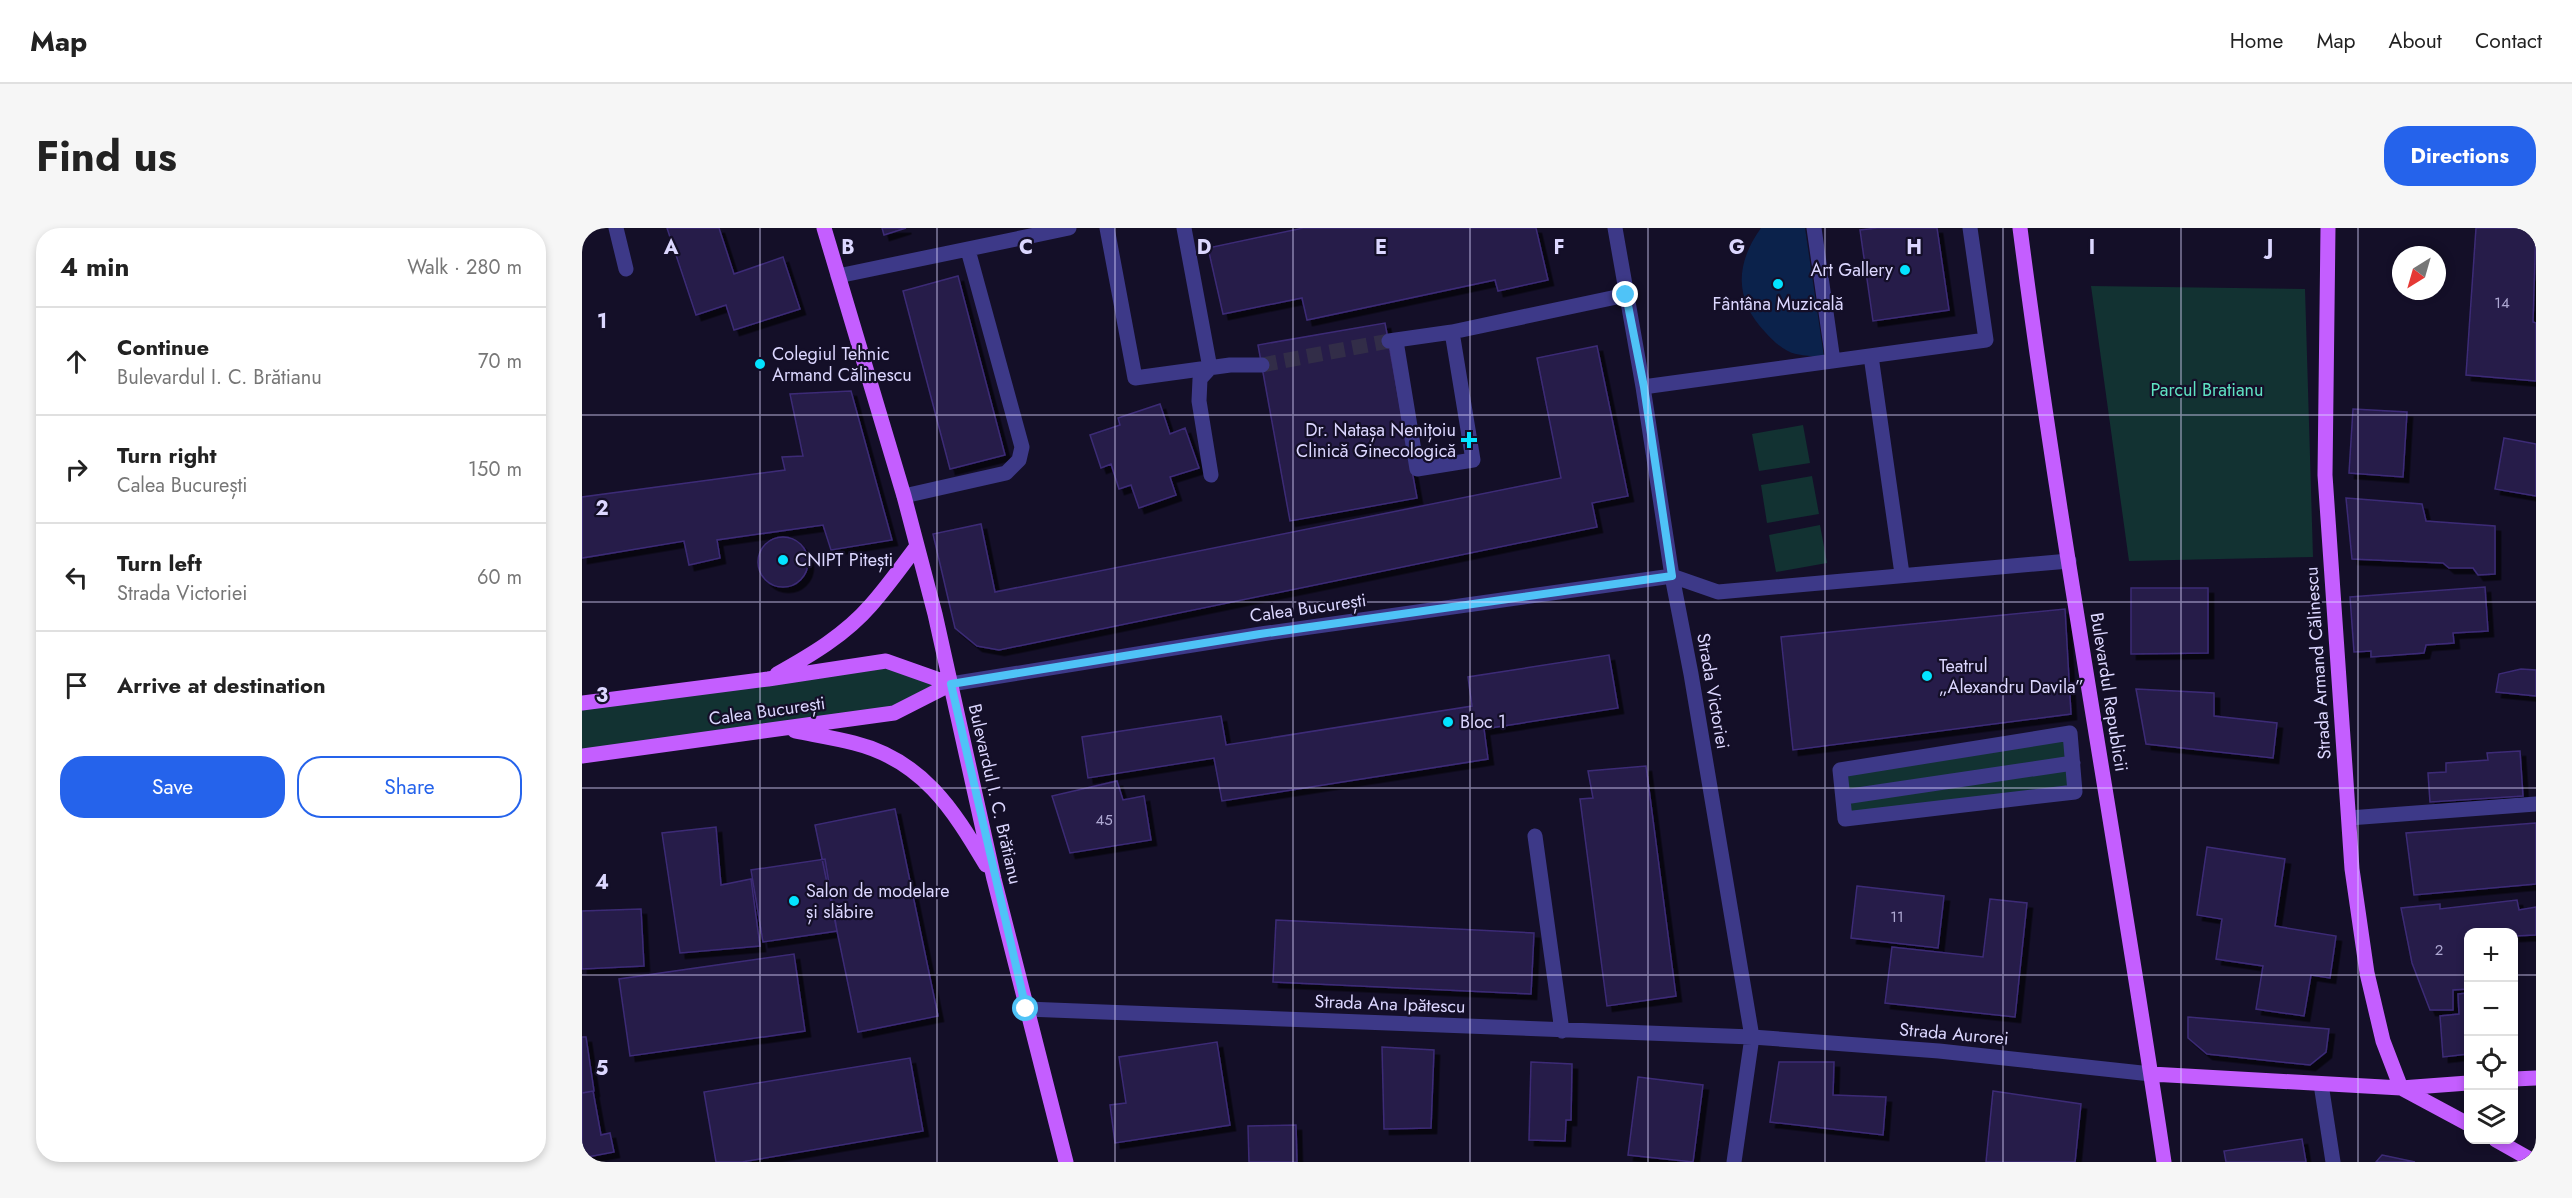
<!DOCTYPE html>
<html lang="en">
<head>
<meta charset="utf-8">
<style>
	:root { --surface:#fff; --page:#f6f6f6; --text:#222; --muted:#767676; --line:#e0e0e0; --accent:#2563eb }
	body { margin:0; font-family:Jost,sans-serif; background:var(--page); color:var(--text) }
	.controls { position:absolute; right:18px; bottom:18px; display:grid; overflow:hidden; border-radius:12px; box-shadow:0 3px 9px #0003 }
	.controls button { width:54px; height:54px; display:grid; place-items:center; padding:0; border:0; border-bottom:2px solid var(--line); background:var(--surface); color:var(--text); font:30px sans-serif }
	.compass { position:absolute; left:1810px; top:18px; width:54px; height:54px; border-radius:50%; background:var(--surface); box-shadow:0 3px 9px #0003; rotate:217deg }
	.stop { position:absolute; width:18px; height:18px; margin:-14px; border:4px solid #4fc3f7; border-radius:50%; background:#fff }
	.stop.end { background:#4fc3f7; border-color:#fff; box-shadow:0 2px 6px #0008 }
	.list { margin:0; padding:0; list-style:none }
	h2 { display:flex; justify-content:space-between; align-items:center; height:78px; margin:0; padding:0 24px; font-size:26px }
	h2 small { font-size:20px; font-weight:400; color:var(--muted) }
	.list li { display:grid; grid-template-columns:39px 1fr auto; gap:18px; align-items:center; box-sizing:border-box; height:108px; padding:0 24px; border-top:2px solid var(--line) }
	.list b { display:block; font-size:22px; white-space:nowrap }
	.list p { margin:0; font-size:20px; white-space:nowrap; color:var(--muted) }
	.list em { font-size:20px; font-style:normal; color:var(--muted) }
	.actions { display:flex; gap:12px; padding:18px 24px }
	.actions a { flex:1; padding:14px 0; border:2px solid var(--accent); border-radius:24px; text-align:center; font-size:21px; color:var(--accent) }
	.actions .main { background:var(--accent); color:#fff }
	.icon { flex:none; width:33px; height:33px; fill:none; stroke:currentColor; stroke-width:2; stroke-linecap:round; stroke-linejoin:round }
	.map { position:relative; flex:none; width:1954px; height:934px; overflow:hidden; border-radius:24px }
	header { display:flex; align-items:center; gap:36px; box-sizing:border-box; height:84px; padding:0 30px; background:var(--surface); border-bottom:2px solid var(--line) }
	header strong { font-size:28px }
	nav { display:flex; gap:33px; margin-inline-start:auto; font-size:21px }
	.intro { display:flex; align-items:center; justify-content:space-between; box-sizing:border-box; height:144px; padding:0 36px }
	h1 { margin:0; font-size:42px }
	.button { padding:15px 27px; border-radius:24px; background:var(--accent); color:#fff; font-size:21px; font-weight:700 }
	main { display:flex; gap:36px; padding:0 36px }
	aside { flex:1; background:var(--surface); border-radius:24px; box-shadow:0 3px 9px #0003 }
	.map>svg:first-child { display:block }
	.green { fill:#123232 }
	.water { fill:#0b224b }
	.building { fill:#251b4a; stroke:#3c2c76; stroke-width:1.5; filter:url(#shadow) }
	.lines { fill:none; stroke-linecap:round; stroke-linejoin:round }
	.minor-tunnel { stroke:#322d48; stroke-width:15; stroke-dasharray:15 8; stroke-linecap:butt }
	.minor { stroke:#3d3988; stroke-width:15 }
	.major { stroke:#c45eff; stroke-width:15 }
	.route { stroke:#4fc3f7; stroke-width:8 }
	.grid { fill:none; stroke:#dcd7ff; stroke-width:1.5; stroke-opacity:0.55 }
	.poi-dot { fill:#03e3ff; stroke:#140f28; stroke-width:2 }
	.labels { text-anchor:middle; stroke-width:4.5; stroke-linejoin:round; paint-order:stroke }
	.number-label { font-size:15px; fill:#aea8d2 }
	.poi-label { font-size:18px; fill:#dcd7ff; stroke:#140f28; text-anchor:start }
	.park-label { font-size:18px; fill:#5fe3c3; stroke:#140f28 }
	.street-label { font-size:18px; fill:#dcd7ff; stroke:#140f28 }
	.grid-label { font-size:20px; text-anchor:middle; font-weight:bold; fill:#dcd7ff; stroke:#140f28; stroke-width:4.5; stroke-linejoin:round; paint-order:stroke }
</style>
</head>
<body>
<header>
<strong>Map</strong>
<nav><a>Home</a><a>Map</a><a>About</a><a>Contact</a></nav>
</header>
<div class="intro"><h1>Find us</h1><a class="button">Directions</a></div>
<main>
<aside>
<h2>4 min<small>Walk · 280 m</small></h2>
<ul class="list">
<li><svg class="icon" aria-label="ahead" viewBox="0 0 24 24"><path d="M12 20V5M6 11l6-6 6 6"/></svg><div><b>Continue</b><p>Bulevardul I. C. Brătianu</p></div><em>70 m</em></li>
<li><svg class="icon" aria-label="right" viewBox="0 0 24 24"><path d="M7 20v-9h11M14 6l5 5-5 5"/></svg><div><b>Turn right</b><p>Calea București</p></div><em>150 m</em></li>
<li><svg class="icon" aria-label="left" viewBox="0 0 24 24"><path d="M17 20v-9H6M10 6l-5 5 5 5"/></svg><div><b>Turn left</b><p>Strada Victoriei</p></div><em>60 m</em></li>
<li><svg class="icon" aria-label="arrive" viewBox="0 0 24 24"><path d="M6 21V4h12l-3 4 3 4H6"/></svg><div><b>Arrive at destination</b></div></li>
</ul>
<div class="actions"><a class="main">Save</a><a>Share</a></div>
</aside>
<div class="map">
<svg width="1954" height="934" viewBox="0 0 1954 934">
	<defs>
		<filter id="shadow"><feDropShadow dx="5.5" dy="5.5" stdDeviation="0" flood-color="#0009"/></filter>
	</defs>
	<rect width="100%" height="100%" fill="#140f28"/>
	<!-- green -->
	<path class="green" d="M1509,58L1723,61L1731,329L1547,333Z
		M1221,197L1228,235L1177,243L1170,206Z
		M1230,248L1237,286L1185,295L1179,257Z
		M1238,297L1245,335L1194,344L1187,307Z
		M304,433L369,456L312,485L0,525V474Z
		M1484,509L1486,531L1265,566L1261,545Z
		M1487,539L1489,561L1267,588L1266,573Z"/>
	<!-- water -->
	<path class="water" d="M1179,0H1223L1242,129C1233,128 1223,128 1214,126C1203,124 1191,113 1184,105C1152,72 1153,36 1179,0Z"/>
	<!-- building -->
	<path class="building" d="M85,0H137L152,46L201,29L218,81L152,102L144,77L114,87Z
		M300,0H324L302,7Z
		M721,0H954L966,52L916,63L913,52L725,92L720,70L641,86L626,20Z
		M1295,0H1355L1367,82L1291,93L1278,2Z
		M1894,0H1954L1951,94L1954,95V153L1884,147Z
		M376,48L423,227L368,241L321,63Z
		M803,95L835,270L708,293L676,117Z
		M1015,118L1046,268L1010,275L1015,299L417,422L395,418L373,400L351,306L399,296L413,364L979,250L955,130Z
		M269,163L310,312L249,322L241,297L135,312L138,330L107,337L102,313L0,330V269L203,242L200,229L221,228L208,166Z
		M578,176L588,206L603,200L617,240L588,249L594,267L557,280L549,257L537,261L529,236L519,240L508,207L538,197L536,190Z
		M1771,181L1825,184L1821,249L1767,245Z
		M1922,210L1954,216V268L1913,261Z
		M1764,270L1840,276L1844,293L1913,298V346L1896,347L1891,340H1867L1861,335L1770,331Z
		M176 334a25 25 0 1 1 50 0a25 25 0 1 1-50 0Z
		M1903,359L1906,403L1871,405L1872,415L1844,417L1842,425L1789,429V423L1772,424L1768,369Z
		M1549,360H1626V425L1549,426Z
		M1483,381L1489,486L1211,522L1199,409Z
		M1027,427L1036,480L902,501L906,531L640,573L632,530L506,550L500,509L639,488L644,517L890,478L886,449Z
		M1939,441L1954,442V468L1914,464L1917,446Z
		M1554,461L1632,465V488L1695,495L1691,530L1564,516Z
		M1938,523L1941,568L1848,574L1846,545L1864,544V535L1906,532L1905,525Z
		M1064,538L1094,768L1025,778L998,571L1011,570L1006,543Z
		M535,553L541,572L562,568L569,612L488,625L470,568Z
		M313,581L356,788L276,804L233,597Z
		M1954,595V656L1832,667L1824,605Z
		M134,599L139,657L169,651L178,718L98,725L80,605Z
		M1625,619L1703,631L1693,698L1754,708L1748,750L1729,747L1722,788L1674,781L1681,738L1634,731L1640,691L1615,687Z
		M243,631L255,703L181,714L169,642Z
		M1275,658L1362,668L1356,720L1269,710Z
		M1408,671L1445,675L1433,789L1303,775L1310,719L1401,729Z
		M1935,672L1937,682L1954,679V707L1932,708V704H1886V761L1871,762V782H1848L1830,735L1819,680L1858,676V681Z
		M59,681L62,738L0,741V683Z
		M694,692L952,705L949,766L691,754Z
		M212,726L223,803L48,828L37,751Z
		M1886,765V826L1861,829L1858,788L1877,786L1876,766Z
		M1606,789L1747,801L1744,824L1728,837L1625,826L1606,810Z
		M0,809H4L12,863L0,865Z
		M635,814L648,897L533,915L528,877L544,875L537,829Z
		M800,819L852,822L849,900L802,901Z
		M328,830L341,903L160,934H134L122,864Z
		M949,834L990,836L989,892H984L983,913L947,912Z
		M1197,834H1252L1251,867L1304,869L1301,907L1188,894Z
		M1056,849L1121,857L1111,934L1046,927Z
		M11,863L19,907L28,905L32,924L0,930V865Z
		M1411,863L1499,876L1493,934H1404Z
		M714,897L715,934H667L666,898Z
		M1720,911L1724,934H1644L1642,923Z
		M1800,927L1833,934H1794Z"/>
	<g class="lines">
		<!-- minor-tunnel -->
		<path class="minor-tunnel" d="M680,137L807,113"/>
		<!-- minor -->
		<path class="minor" d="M34,0L44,41
			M525,0L553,150L648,137H680
			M602,0L628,140
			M1033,0L1061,159L1090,348L1109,446L1170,809L1152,934
			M1232,0L1251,133
			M256,48L487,0
			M807,113L870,104L1044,67
			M814,113L835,241L891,232L870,104
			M1289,128L1320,346
			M628,140L618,151L617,173L629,247
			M1061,159L1404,112L1388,0
			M322,268L424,245L437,232L440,219L386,22
			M369,456L679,406L1090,348L1136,364L1487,333
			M1488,505L1493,564L1263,591L1258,542Z
			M1262,569L1491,535
			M1767,590L1954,576
			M953,608L980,803
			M444,781L1170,809L1357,823L1569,846
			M1739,856L1751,934"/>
		<!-- major -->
		<path class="major" d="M242,0L322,268L353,386L412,651L484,934
			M1438,0C1478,312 1536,622 1582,934
			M1746,0L1743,247L1770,641L1785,745L1801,813L1819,860
			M195,446C229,427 263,407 289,377C305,359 320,338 335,318
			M0,475L186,451L304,433L369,456
			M213,503C233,507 253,510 272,515C340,532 371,581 404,637
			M0,528L312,485L369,456
			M1569,846L1819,860L1886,855
			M1932,851L1954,850
			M1819,860L1886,896
			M1914,912L1953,934"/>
	</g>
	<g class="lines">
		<!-- route -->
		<path class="route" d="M444,781L369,456L678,406L1090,348L1062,159L1044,67"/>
	</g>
	<!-- grid -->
	<path class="grid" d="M178,0V934M355,0V934M533,0V934M711,0V934M888,0V934M1066,0V934M1243,0V934M1421,0V934M1599,0V934M1776,0V934M0,187H1954M0,374H1954M0,560H1954M0,747H1886M1932,747H1954"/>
	<!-- markers -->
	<g class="poi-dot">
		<circle cx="1323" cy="42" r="6"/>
		<circle cx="1196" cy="56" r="6"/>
		<circle cx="178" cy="136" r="6"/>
		<path d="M884 203h6v6h6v6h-6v6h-6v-6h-6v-6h6z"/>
		<circle cx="201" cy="332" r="6"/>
		<circle cx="1345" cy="448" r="6"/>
		<circle cx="866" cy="494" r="6"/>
		<circle cx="212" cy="673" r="6"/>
	</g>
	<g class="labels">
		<!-- number labels -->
		<g class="number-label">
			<text x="1920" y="80">14</text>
			<text x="522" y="597">45</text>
			<text x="1315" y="694">11</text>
			<text x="1857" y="727">2</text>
		</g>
		<!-- poi labels -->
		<g class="poi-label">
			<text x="1311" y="48" text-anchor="end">Art Gallery</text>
			<text x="1196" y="82" text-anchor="middle">Fântâna Muzicală</text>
			<text x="190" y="132">Colegiul Tehnic<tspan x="190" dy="21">Armand Călinescu</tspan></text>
			<text x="874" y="208" text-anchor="end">Dr. Natașa Nenițoiu<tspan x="874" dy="21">Clinică Ginecologică</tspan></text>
			<text x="213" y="338">CNIPT Pitești</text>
			<text x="1357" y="444">Teatrul<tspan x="1357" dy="21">„Alexandru Davila”</tspan></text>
			<text x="878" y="500">Bloc 1</text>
			<text x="224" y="669">Salon de modelare<tspan x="224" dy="21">și slăbire</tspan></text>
		</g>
		<!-- park labels -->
		<g class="park-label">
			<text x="1625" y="168">Parcul Bratianu</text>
		</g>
		<!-- street labels -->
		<g class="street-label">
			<text transform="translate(726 380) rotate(-8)" y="6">Calea București</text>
			<text transform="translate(1736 435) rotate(-94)" y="6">Strada Armand Călinescu</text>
			<text transform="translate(1131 463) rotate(80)" y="6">Strada Victoriei</text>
			<text transform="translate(1527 464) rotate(81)" y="6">Bulevardul Republicii</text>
			<text transform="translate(185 483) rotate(-8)" y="6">Calea București</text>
			<text transform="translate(413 566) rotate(77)" y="6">Bulevardul I. C. Brătianu</text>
			<text transform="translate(808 776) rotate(2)" y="6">Strada Ana Ipătescu</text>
			<text transform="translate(1372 806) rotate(5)" y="6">Strada Aurorei</text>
		</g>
	</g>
	<g class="grid-label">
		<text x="89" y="26">A</text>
		<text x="266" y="26">B</text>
		<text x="444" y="26">C</text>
		<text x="622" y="26">D</text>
		<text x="799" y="26">E</text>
		<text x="977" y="26">F</text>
		<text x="1155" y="26">G</text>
		<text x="1332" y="26">H</text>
		<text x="1510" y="26">I</text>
		<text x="1688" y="26">J</text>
		<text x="20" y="100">1</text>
		<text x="20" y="287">2</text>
		<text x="20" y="474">3</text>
		<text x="20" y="661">4</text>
		<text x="20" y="847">5</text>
	</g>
</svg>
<div class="controls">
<button>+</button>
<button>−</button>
<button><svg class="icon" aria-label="locate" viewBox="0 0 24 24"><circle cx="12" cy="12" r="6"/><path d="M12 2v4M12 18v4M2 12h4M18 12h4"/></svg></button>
<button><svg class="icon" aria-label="layers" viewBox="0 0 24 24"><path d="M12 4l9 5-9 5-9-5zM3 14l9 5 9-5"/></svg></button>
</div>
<svg class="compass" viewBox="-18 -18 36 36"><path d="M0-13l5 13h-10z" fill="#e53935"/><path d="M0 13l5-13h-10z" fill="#767676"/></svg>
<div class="stop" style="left:444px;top:781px"></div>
<div class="stop end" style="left:1044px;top:67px"></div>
</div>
</main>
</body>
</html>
